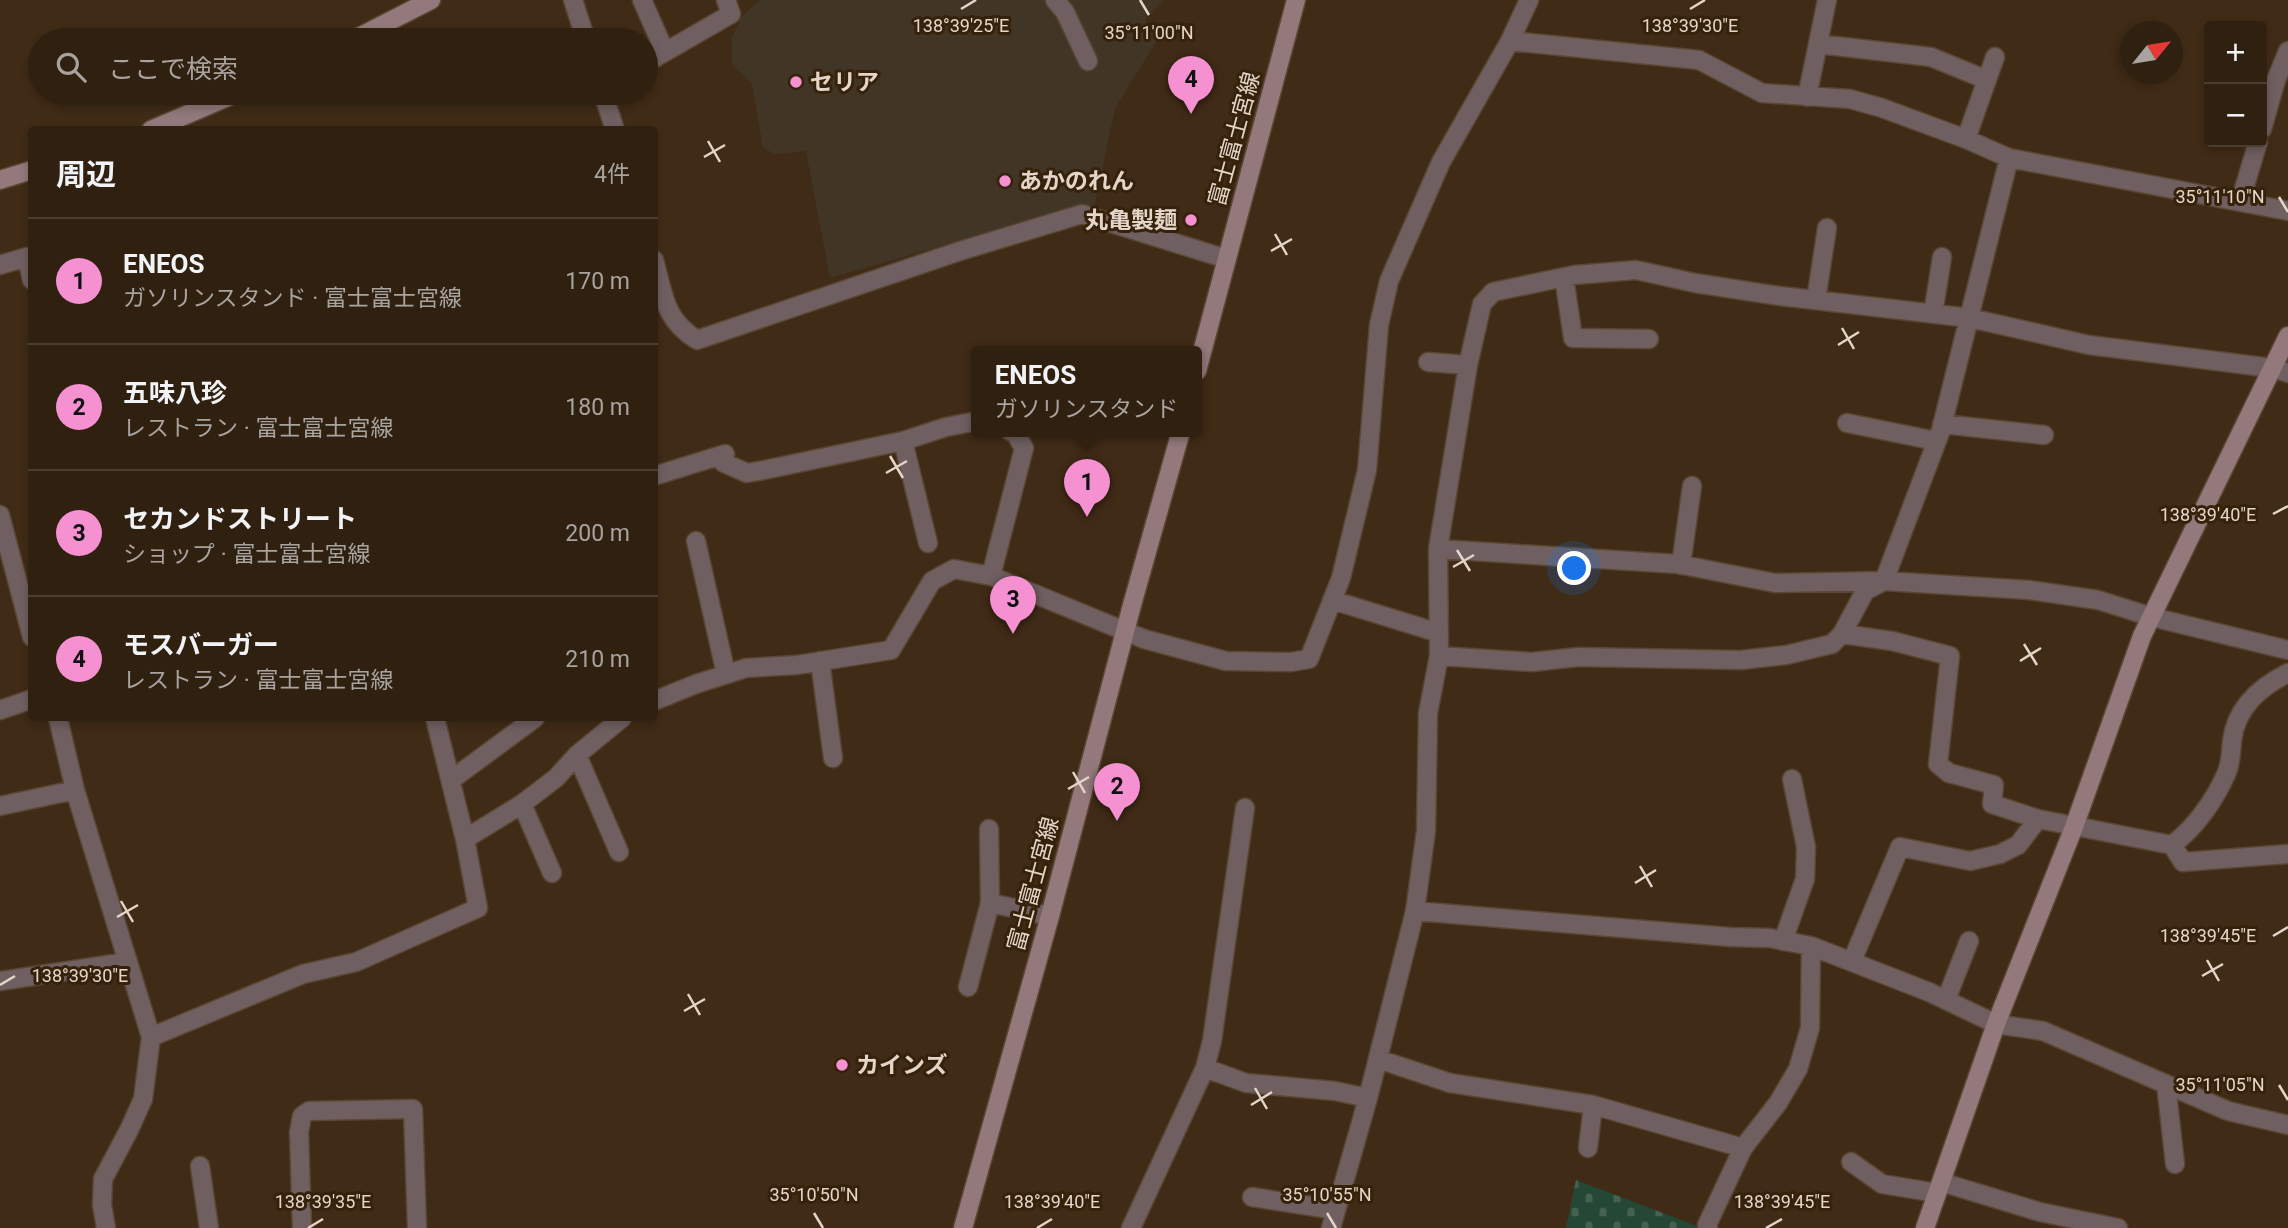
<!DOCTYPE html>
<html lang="ja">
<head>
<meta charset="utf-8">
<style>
	:root { --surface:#302010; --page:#3c2d1e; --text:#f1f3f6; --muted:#a8a39f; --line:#4b3e30; --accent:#f590d1 }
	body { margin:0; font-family:Roboto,"Noto Sans JP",sans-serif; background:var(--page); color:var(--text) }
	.controls { position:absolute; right:21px; top:21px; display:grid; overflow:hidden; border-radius:7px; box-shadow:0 4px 10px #0003 }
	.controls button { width:63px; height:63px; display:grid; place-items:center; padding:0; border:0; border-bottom:2px solid var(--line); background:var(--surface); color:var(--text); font:35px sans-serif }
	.compass { position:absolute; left:2120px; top:21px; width:63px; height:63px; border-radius:50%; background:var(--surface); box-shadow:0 4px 10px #0003; rotate:60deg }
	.you { position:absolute; left:1575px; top:569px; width:24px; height:24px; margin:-18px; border:5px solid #fff; border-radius:50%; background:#1a73e8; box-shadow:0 0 0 10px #1a73e833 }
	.badge { display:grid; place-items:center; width:46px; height:46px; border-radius:50%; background:var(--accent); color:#111; font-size:23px; font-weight:700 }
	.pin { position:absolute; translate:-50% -58px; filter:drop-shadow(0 2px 4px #0008) }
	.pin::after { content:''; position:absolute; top:37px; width:24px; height:21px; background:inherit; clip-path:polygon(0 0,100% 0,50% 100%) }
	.popup { position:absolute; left:971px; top:346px; width:231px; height:91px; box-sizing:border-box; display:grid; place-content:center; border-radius:7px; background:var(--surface); filter:drop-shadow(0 2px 5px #0005); font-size:23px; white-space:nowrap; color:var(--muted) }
	.popup b { font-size:26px; color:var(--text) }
	.popup::after { content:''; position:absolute; left:50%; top:100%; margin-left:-14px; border:14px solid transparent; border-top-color:var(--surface) }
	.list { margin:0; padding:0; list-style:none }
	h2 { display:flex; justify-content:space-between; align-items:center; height:91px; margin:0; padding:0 28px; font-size:30px }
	h2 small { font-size:23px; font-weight:400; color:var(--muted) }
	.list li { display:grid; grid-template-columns:46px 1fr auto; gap:21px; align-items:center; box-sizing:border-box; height:126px; padding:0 28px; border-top:2px solid var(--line) }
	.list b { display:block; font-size:26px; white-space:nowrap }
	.list p { margin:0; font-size:23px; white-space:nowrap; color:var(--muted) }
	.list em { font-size:23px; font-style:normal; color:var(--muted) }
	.icon { flex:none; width:38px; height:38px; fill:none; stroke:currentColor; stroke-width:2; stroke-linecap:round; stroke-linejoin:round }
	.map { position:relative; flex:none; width:2288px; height:1228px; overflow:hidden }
	.search { position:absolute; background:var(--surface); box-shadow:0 4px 10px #0003; left:28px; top:28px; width:630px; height:77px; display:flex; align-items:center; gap:18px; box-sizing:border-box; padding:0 24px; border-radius:38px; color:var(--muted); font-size:26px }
	.panel { position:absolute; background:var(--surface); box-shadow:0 4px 10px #0003; left:28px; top:126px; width:630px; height:595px; border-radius:7px }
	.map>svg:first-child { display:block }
	.commercial { fill:#413626 }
	.cemetery { fill:url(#cemetery-stones) }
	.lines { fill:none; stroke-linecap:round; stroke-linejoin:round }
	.street-casing { stroke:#5a4632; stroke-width:21 }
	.secondary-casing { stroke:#5a4632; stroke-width:21 }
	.street { stroke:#6f5f60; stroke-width:18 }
	.secondary { stroke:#93797b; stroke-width:18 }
	.ticks { fill:none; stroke:#e3d5c8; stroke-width:2.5 }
	.poi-dot { fill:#f590d1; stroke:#36210b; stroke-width:2.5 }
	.labels { text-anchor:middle; stroke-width:6; stroke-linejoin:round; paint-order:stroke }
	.poi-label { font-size:23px; font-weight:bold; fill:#e3d5c8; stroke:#36210b; text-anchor:start }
	.street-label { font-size:23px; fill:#e3d5c8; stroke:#36210b }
	.ticks-label { font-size:18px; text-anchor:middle; fill:#e3d5c8; stroke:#36210b; stroke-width:6; stroke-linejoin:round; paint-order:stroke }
</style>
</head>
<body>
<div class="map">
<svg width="2288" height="1228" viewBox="0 0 2288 1228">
	<defs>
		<pattern id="cemetery-stones" width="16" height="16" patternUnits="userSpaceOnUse" patternTransform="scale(1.75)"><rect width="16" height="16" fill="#244736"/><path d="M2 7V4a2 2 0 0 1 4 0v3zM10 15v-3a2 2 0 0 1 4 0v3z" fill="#446152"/></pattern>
	</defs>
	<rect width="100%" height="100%" fill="#402b16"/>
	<!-- commercial -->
	<path class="commercial" d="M760,0H1164L1145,19L1157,40L1115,108L1094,209L945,245L830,278L806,151L774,154L763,147L752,83L732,65V37L742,16Z"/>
	<!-- cemetery -->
	<path class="cemetery" d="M1576,1180L1697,1226L1698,1228H1566Z"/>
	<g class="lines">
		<defs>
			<path id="street" d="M573,0L586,40
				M642,0L665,52
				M1055,0L1065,12L1088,61
				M1510,41L1699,60L1762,93L1850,99L1882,108L1966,139L2009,158L2288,211
				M1818,44L1931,57L1987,80
				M646,63L731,14L726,0
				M603,93L615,130
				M1807,97L1827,0
				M2262,129L2276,80L2288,51
				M1966,139L1995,57
				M2240,202L2258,142
				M654,260C664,296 664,319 697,340L960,251L1082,214L1227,259
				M0,265L27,257L32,280
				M1564,277L1573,338L1649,339
				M1816,300L1827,228
				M1933,314L1942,257
				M1468,365L1482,304L1493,292L1574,275L1636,270L1695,283L1780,296L1970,318L2089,345L2272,368L2288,373
				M1847,423L1936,441
				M1942,424L2044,435
				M903,441L928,543
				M654,476L725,454L724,463L747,473L764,470L903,441L946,427L977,421
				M0,515L32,637
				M696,541L726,674
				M1438,549L1678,564L1775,583L1884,581L2029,590L2098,600L2152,617L2288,650
				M1681,565L1692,486
				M991,576L1024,448L1015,433L1010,431
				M1332,600L1439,633
				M1842,634L1892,641L1950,656L1938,764L1949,773L1994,785L1992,804L2038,819
				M1439,656L1532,662L1578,657L1741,660L1786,655L1832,644L1842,634L1865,591L1884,581L1941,430L2009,158
				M820,661L833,758
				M654,701L696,684L746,668L797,665L891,650L932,581L954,569L991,576L1144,639L1226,661L1291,662L1309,659L1341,578L1367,470L1379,325L1389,281L1441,162L1510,41L1529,0
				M0,710L32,699
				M58,718L75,790L151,1037L143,1099L129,1130L103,1179L102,1205L106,1228
				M577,755L619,852
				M451,780L535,718
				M522,804L552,873
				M0,806L75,790
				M465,839L522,804L556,778L577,755L622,718
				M2172,845C2195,828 2215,800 2227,772C2231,762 2231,751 2232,741C2236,707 2260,687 2288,673
				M990,903L1050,916
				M1415,911L1730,937L1769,938L1811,946L1929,992L1996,1024L2043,1031L2228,1111L2288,1125
				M1783,941L1805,879L1806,847L1792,779
				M1852,961L1900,847L1970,861L2000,854L2018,845L2038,819L2172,845L2183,862L2288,854
				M0,981L127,962
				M968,987L990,903L989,829
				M1946,1000L1969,941
				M151,1037L303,974L356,962L478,908L465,839L435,718
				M1378,1059L1450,1083L1593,1105
				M1205,1068L1246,1083L1335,1091L1368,1098
				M2166,1084L2175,1164
				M1588,1148L1593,1105L1743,1148
				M1851,1162L1882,1184L1937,1193
				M200,1166L209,1228
				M1941,1182L2040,1212L2118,1228
				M1252,1197L1336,1210
				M302,1228L299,1132L302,1116L309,1111L413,1109L417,1228
				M1131,1228L1205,1068L1212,1041L1245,808
				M1331,1228L1368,1098L1415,911L1426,831L1428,713L1439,656L1438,549L1468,365L1428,362
				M1708,1228L1707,1225L1743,1148L1778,1103L1798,1069L1810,1028L1811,946"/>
			<path id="secondary" d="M353,40L431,0
				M151,130L237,93
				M0,180L32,170
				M1197,371L1296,0
				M963,1228L1050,916L1132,605L1181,431
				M1925,1228L1996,1024L2074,827L2142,636L2288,336"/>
		</defs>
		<!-- street casing -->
		<use href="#street" class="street-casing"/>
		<!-- secondary casing -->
		<use href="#secondary" class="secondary-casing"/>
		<!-- street -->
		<use href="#street" class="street"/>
		<!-- secondary -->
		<use href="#secondary" class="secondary"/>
	</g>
	<!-- ticks -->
	<path class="ticks" d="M1140,0L1149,15M961,9L976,0M1690,9L1705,0M708,141L720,162M704,157L725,145M2279,197L2288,212M1275,234L1287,255M1271,251L1292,239M1842,328L1854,349M1838,345L1859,332M890,456L903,478M886,473L907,461M2273,514L2288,506M1457,550L1470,571M1453,567L1474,555M2024,644L2037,665M2020,661L2041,648M1073,772L1085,793M1068,789L1089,777M1640,866L1652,887M1635,883L1656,870M121,901L133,922M117,917L138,905M2273,936L2288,927M2207,960L2219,981M2202,976L2223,964M0,985L15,976M688,994L700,1015M684,1011L705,999M2279,1085L2288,1100M1255,1088L1267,1109M1251,1105L1272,1092M814,1213L823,1228M1327,1213L1336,1228M308,1228L323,1219M1037,1228L1052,1219M1766,1228L1782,1219"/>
	<!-- markers -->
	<g class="poi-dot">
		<circle cx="796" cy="82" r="7"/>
		<circle cx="1005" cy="181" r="7"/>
		<circle cx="1191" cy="220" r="7"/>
		<circle cx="842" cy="1065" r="7"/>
	</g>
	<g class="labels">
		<!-- poi labels -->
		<g class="poi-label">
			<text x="810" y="90">セリア</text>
			<text x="1019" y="189">あかのれん</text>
			<text x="1177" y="228" text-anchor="end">丸亀製麺</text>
			<text x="856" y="1073">カインズ</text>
		</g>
		<!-- street labels -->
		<g class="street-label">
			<text transform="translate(1234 139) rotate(-75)" y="8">富士富士宮線</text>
			<text transform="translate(1033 884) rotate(-75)" y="8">富士富士宮線</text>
		</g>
	</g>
	<g class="ticks-label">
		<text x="961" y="32">138°39'25"E</text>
		<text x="1690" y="32">138°39'30"E</text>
		<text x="1149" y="39">35°11'00"N</text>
		<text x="2220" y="203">35°11'10"N</text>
		<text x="2208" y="521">138°39'40"E</text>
		<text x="2208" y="942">138°39'45"E</text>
		<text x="80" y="982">138°39'30"E</text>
		<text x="2220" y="1091">35°11'05"N</text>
		<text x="814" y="1201">35°10'50"N</text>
		<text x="1327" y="1201">35°10'55"N</text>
		<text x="323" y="1208">138°39'35"E</text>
		<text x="1052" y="1208">138°39'40"E</text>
		<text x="1782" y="1208">138°39'45"E</text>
	</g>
</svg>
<div class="controls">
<button>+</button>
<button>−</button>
</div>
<svg class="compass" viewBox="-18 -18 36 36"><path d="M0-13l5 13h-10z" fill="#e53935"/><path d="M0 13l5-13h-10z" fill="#a8a39f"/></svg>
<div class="you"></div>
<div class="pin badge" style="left:1087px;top:517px">1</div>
<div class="popup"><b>ENEOS</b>ガソリンスタンド</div>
<div class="pin badge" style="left:1117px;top:821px">2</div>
<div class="pin badge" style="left:1013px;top:634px">3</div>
<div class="pin badge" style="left:1191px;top:114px">4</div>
<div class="search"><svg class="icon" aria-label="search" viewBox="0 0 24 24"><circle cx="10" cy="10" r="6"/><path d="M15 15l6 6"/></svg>ここで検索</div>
<section class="panel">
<h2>周辺<small>4件</small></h2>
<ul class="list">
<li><span class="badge">1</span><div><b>ENEOS</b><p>ガソリンスタンド · 富士富士宮線</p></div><em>170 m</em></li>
<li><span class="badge">2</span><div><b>五味八珍</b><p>レストラン · 富士富士宮線</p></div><em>180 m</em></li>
<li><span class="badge">3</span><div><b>セカンドストリート</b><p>ショップ · 富士富士宮線</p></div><em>200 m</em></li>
<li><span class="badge">4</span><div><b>モスバーガー</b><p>レストラン · 富士富士宮線</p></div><em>210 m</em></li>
</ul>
</section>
</div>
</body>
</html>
